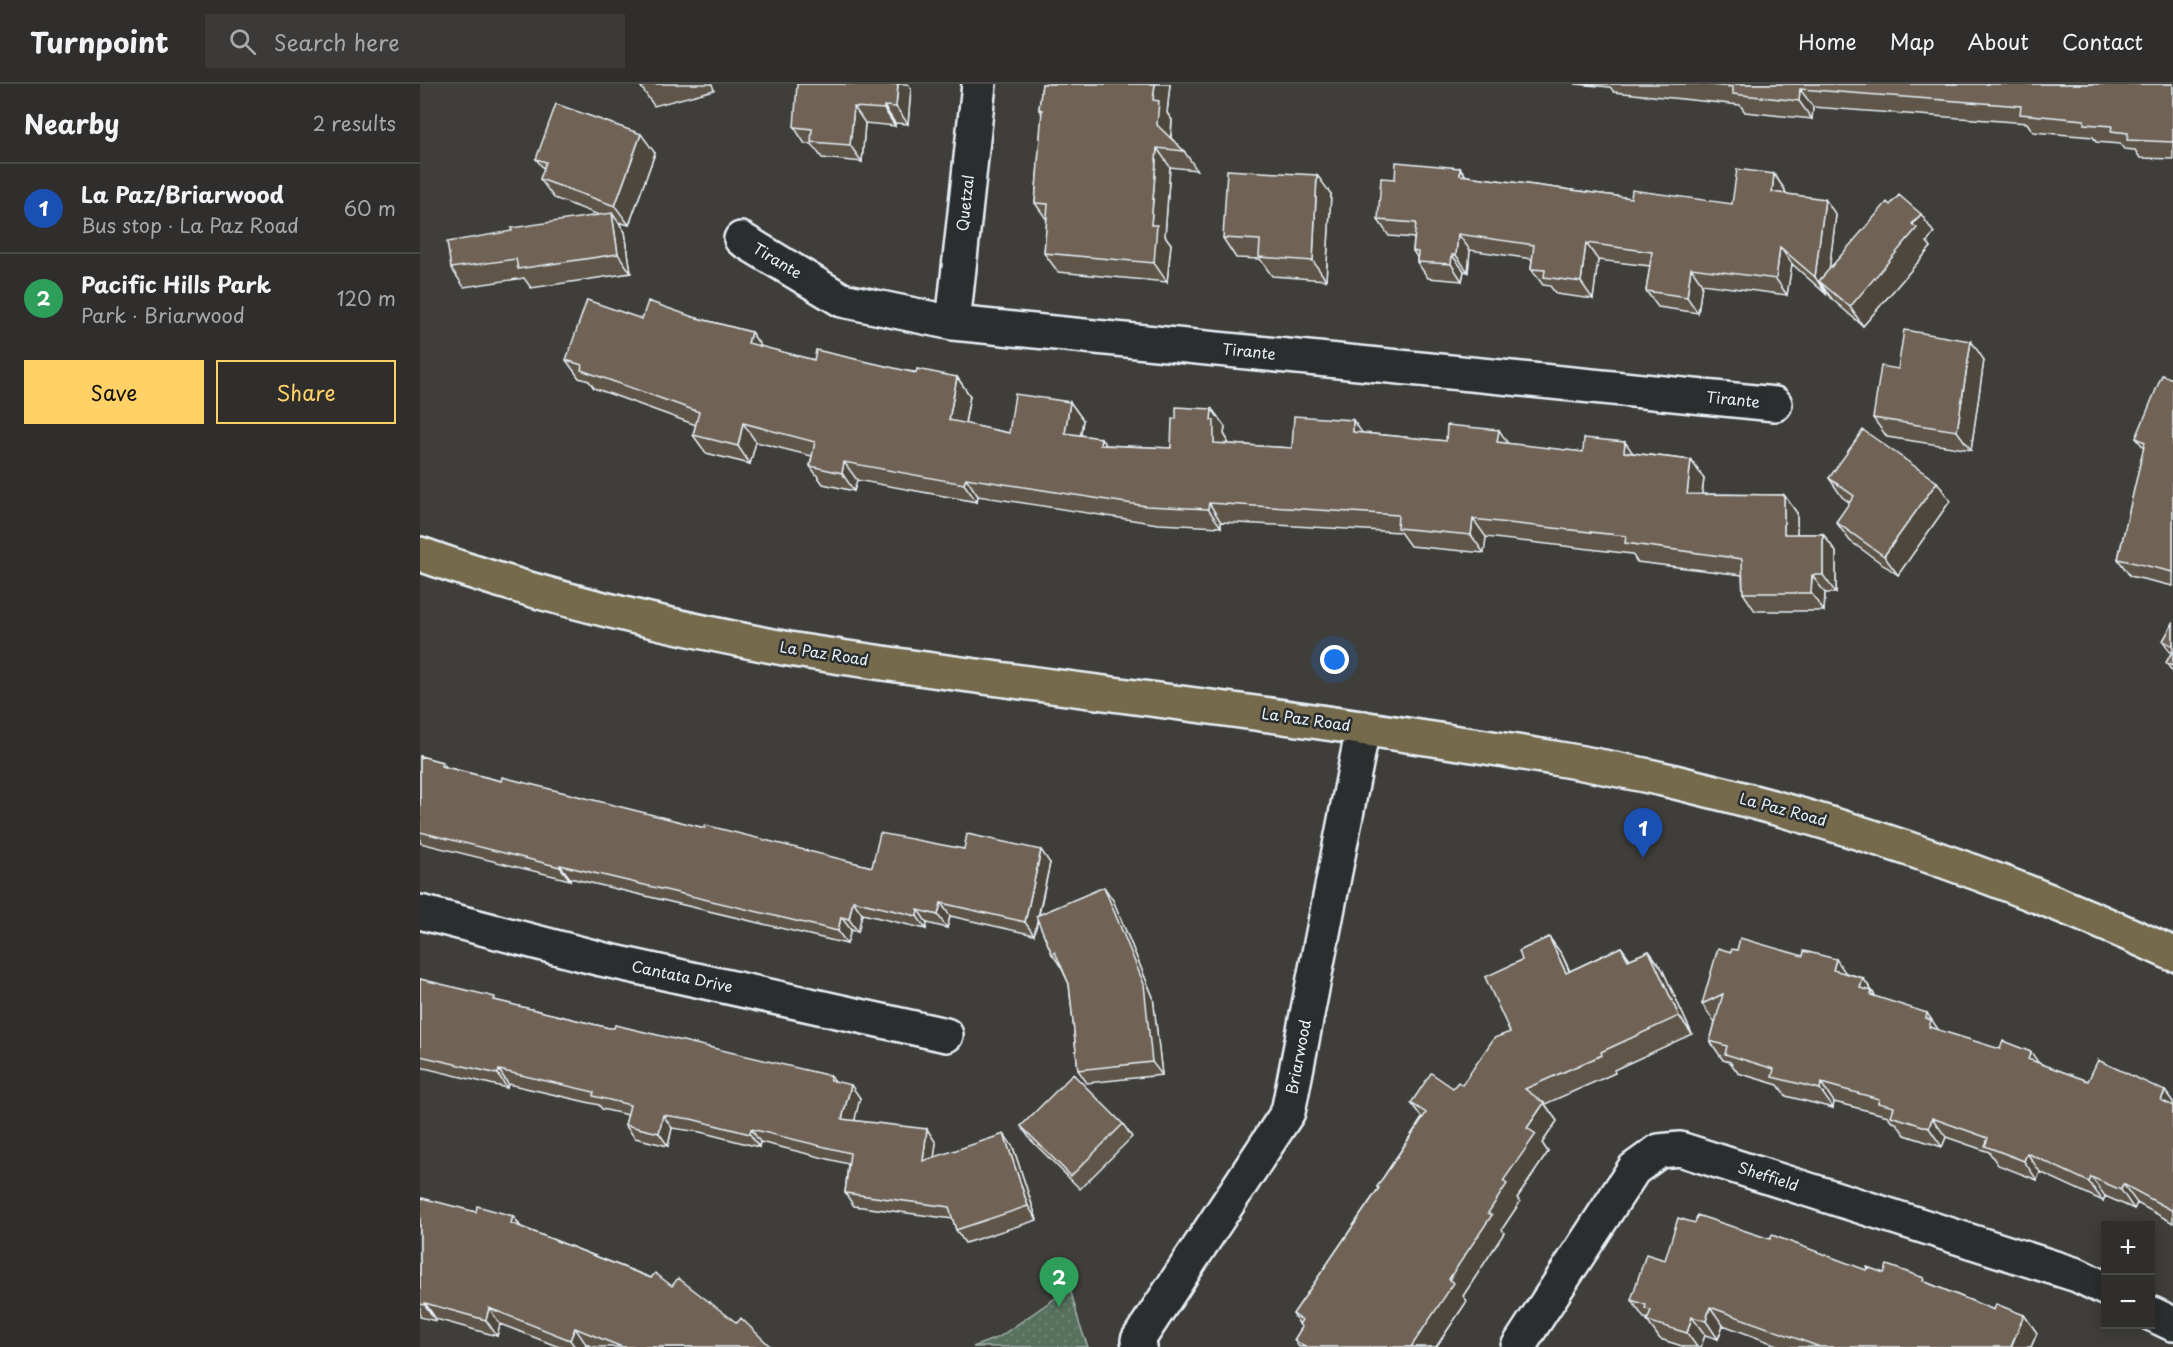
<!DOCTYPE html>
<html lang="en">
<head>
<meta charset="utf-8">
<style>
	:root { --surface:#2f2e2c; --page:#3b3a38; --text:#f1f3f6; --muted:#a7a8a9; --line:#4a4a48; --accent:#ffd166 }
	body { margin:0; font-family:"Playpen Sans",sans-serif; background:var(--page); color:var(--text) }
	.controls { position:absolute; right:18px; bottom:18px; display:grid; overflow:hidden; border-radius:0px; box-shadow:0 3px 15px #0003 }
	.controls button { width:54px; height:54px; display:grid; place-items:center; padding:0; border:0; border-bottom:2px solid var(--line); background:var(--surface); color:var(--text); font:30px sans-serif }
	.you { position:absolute; left:915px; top:576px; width:21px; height:21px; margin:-15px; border:4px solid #fff; border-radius:50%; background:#1a73e8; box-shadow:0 0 0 9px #1a73e833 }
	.badge { display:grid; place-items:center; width:39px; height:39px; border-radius:50%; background:var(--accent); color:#fff; font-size:20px; font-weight:700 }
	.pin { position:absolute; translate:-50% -50px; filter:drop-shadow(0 2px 3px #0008) }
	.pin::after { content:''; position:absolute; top:32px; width:21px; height:18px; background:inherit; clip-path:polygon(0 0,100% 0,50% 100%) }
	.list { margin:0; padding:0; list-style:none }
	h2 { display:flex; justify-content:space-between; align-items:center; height:78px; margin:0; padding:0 24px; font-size:26px }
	h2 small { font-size:20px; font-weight:400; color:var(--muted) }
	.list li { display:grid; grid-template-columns:39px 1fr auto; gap:18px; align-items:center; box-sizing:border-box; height:90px; padding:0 24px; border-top:2px solid var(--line) }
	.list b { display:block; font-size:22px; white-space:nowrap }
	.list p { margin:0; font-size:20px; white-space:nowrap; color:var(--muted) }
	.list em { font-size:20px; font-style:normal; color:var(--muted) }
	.actions { display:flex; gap:12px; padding:18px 24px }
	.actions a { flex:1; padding:14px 0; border:2px solid var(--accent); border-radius:0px; text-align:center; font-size:21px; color:var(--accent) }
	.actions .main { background:var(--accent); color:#111 }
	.icon { flex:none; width:33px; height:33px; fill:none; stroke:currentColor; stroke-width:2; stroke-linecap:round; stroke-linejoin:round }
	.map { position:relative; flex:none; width:1753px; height:1263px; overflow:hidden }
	header { display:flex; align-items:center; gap:36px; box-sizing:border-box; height:84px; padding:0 30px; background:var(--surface); border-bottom:2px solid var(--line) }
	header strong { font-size:28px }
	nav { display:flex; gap:33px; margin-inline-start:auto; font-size:21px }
	.search { width:420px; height:54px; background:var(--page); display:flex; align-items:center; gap:15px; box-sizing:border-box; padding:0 21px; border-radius:0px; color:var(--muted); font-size:22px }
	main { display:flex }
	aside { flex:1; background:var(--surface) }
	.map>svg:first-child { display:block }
	.park { fill:url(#park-dots); stroke:#a0b1ab; stroke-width:1.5 }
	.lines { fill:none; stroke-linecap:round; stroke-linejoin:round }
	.minor-casing { stroke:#e8f1f8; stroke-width:38 }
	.major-casing { stroke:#e8f1f8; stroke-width:38 }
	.minor { stroke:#2a2d2e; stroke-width:33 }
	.major { stroke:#746b4b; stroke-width:33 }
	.wall { fill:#5f564a; stroke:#e8f1f8; stroke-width:1.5 }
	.shaded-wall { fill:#4e463c; stroke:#e8f1f8; stroke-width:1.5 }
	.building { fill:#6f6456; stroke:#e8f1f8; stroke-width:1.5 }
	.labels { text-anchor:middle; stroke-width:5; stroke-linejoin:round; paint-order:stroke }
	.street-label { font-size:15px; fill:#e8f1f8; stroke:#2a2d2e }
</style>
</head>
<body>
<header>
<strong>Turnpoint</strong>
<div class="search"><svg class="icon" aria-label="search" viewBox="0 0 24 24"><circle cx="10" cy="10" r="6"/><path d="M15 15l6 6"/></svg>Search here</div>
<nav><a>Home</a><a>Map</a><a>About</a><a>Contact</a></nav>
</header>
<main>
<aside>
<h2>Nearby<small>2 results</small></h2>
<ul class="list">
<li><span class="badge" style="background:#1a4fb4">1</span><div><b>La Paz/Briarwood</b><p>Bus stop · La Paz Road</p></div><em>60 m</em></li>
<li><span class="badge" style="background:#2e9e5b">2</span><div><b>Pacific Hills Park</b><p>Park · Briarwood</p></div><em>120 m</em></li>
</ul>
<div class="actions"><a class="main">Save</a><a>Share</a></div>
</aside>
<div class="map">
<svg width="1753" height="1263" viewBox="0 0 1753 1263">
	<defs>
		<pattern id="park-dots" width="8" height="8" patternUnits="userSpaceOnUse" patternTransform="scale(1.5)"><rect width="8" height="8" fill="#59715e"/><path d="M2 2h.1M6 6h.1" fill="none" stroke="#718676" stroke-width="1.8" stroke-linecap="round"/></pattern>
	</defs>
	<rect width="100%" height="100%" fill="#3f3e3a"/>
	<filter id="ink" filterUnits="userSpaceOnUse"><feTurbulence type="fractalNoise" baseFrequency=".0167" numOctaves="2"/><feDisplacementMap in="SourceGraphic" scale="12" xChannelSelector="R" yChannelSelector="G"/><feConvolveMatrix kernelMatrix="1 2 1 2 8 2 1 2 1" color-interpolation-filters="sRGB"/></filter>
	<g filter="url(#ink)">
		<!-- park -->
		<path class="park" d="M650,1204L660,1242L668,1263H553L579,1253Z"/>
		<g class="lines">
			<defs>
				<path id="minor" d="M321,155L422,216L533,239L1355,320
					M533,239L559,0
					M0,828L181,875L526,951
					M1730,1229L1753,1240
					M720,1263L718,1256L868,1028L943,644
					M1098,1263L1214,1085L1239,1067L1260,1065L1657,1191L1686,1205"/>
				<path id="major" d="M0,470C120,513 244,542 369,565C577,598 786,619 993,652C1078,665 1163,677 1247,696C1422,737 1590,795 1753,870"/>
			</defs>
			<!-- minor casing -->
			<use href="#minor" class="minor-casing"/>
			<!-- major casing -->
			<use href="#major" class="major-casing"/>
			<!-- minor -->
			<use href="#minor" class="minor"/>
			<!-- major -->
			<use href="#major" class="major"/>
		</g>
		<!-- wall -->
		<path class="wall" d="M220,0H292L294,6L234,22L221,3Z
			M622,0H750L747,29L752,36L751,54L764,67L777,86L750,83L745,152L751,160L747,198L638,188L624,169L627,136L615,119L622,30L619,25Z
			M1155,0H1753V75L1720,74L1715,66L1704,65L1700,60L1676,58L1673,53L1613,48L1607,39L1393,23L1392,35L1325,28L1320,21L1194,8L1190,3Z
			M491,4L488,40L475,39V42L445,39L442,78L402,74L392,60H385L374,43Z
			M235,69L209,141L198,138L205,148L211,189L111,204L104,194L44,203L31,184L92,147L179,131L134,114L120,95L124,85L116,75Z
			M1040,84L1046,92L1211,114L1312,120L1354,90L1365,106V109L1416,131L1409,185L1470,121L1514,149L1507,158L1511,163L1443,242L1413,216L1406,207V210L1372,180L1367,211L1282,200L1278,229L1238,223L1226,207L1230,182L1178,176L1173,215L1136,210L1130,202L1123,201L1111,185L1112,175L1050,166L1048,188L1044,187L1042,197L1008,194L997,178V173L993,167L994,154L969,152L958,136L975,95Z
			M911,110L906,196L852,192L840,175L816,174L803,154Z
			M273,233L331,248L341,263L394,276L537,293L550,312L545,340L589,349L650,318L663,336L661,351L685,361L751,364L756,335L792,325L805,343L804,350L807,355V360L872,364L942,349L1026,357L1088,360L1163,368L1212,369L1271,376L1284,395L1282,410L1364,411L1377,429V450H1403L1416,468V509H1405L1404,527H1335L1323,509L1322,491L1217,478L1212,470L1066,453L1064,469L990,462L980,448L801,438V443L738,440L558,412L557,418L437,396L434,407L403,400L390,382L392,372L336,358L330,380L286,369L273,351L276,341L174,304L169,297L159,294L146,276L222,235Z
			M1564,276L1551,366L1467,353L1453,334L1478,285Z
			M1753,295V502L1710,492L1698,475L1724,364L1716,354Z
			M1409,394L1517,398L1530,417L1478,491L1430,457L1416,438L1430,419L1422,413Z
			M1753,539V588L1746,579L1751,569L1743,557Z
			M0,672L22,678L26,683L81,697L452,783L544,765L630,779L619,831L693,816L733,913L742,991L667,999L658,986L649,900L641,883L632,870L618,836L614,851L530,832L527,844L507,839L506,845L442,830L438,848L431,846L427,860L150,794V796L0,759Z
			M1129,853L1142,871L1150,887L1201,863L1210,875L1229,867L1242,885L1272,950L1194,986L1195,989L1125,1020L1137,1037L1122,1059L1128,1068L1097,1114L1100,1118L1082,1145L1084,1149L1043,1212L1047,1217L1016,1263H879L874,1256L882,1244L873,1230L958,1105L957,1103L1002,1034L991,1019L1042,1001L1090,948L1102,876Z
			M1311,868L1426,889L1443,894L1456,913L1518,946L1618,979L1668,997L1745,1007L1753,1018V1139L1717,1119L1714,1125L1685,1112L1683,1117L1620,1088L1617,1096L1578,1081L1569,1068L1526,1053L1522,1063L1485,1051L1476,1039L1472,1038L1468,1032L1414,1018L1413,1024L1366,1012L1358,1001L1318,989L1310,978L1303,976L1290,957L1295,939L1282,920Z
			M0,895L78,917L189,944L411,992L415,997L440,1014L434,1036L516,1059L514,1073L593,1063L617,1136L545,1159L536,1146L533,1135L434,1122L425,1109L428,1080L340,1058L339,1063L280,1048L252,1044L248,1062L215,1054L205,1041L208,1031L182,1025L179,1021L88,1000L87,1004L0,983Z
			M703,1040L712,1053L660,1105L610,1055L601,1042Z
			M0,1119L56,1128L93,1132L101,1143L252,1202L317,1239L351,1263H173L166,1260L165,1263H139L80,1240L77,1252L16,1235V1237L0,1233Z
			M1245,1176L1446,1186L1464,1189L1508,1199L1574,1226L1604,1231L1617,1249L1611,1263H1362L1303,1241L1298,1255L1285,1251L1281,1263H1265L1240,1255L1227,1237L1228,1235L1224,1234L1211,1216Z"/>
		<!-- shaded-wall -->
		<path class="shaded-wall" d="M478,0H488L491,4L488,40L476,23Z
			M735,0H750L747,29L752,36L750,60L737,41L733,16Z
			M1380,5L1393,23L1392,35L1379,17Z
			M464,22L475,39V42L464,25Z
			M434,23L445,39L442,78L430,61Z
			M221,50L235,69L209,141L195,122Z
			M737,64L750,83L745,152L751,160L747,198L734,179L731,141Z
			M1040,84L1052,100L1040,91Z
			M1354,90L1365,106L1363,124L1352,108Z
			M897,91L911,110L906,196L893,177Z
			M1405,115L1416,131L1407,203L1399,197L1406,207V210L1395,193Z
			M192,129L205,148L211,189L198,170Z
			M1501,130L1514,149L1507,158L1511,163L1443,242L1430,223Z
			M1038,150L1050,166L1048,188L1036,171Z
			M1166,159L1178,176L1173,215L1161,198Z
			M1360,163L1372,180L1367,211L1356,195Z
			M1032,171L1044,187L1042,197L1031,180Z
			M1271,184L1282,200L1278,229L1267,213Z
			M331,248L344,267L328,259Z
			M1551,257L1564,276L1551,366L1537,347Z
			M537,293L550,312L542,355L529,336Z
			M650,318L663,336L658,367L645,349Z
			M792,325L805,343L804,350L807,355L806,377L794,359L791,336Z
			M933,336L946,354L933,348Z
			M323,339L336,358L330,380L318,362Z
			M1079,346L1091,364L1077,358Z
			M681,354L693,372L680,361Z
			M1205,358L1218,376L1204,368Z
			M1271,376L1284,395L1279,429L1267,410Z
			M424,378L437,396L434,407L422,389Z
			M546,394L558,412L557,418L544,400Z
			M1517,398L1530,417L1478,491L1464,472Z
			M1364,411L1377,429V468L1364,450Z
			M789,419L801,438V443L788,425Z
			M1053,435L1066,453L1064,469L1051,451Z
			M1403,450L1416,468V509L1403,491Z
			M1392,491L1405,509L1404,527L1391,509Z
			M621,766L630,779L614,851L605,838Z
			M140,781L150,794V796L140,783Z
			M684,803L693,816L733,913L742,991L732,978Z
			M433,817L442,830L438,848L429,835Z
			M521,819L530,832L527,844L518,831Z
			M498,826L507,839L506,845L497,832Z
			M421,833L431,846L427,860L418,847Z
			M1129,853L1142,871L1158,907L1146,889Z
			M1201,863L1214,881L1208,876Z
			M1229,867L1242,885L1272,950L1259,932Z
			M1416,875L1429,894L1413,886Z
			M1443,894L1465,926L1440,904Z
			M1507,929L1520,948L1509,943L1506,934Z
			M1611,968L1624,987L1608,975Z
			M79,986L88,1000L87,1004L78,990Z
			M1401,999L1414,1018L1413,1024L1400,1005Z
			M431,1001L440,1014L432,1048L422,1035Z
			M1745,1007L1753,1018V1033L1741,1016Z
			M1124,1019L1137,1037L1122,1059L1128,1068L1097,1114L1100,1118L1082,1145L1084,1149L1043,1212L1047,1217L1016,1263H991L1068,1129L1107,1044Z
			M243,1031L252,1044L248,1062L239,1049Z
			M1512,1034L1526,1053L1522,1063L1509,1044Z
			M331,1045L340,1058L339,1063L330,1050Z
			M507,1045L516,1059L512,1090L503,1077Z
			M584,1050L593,1063L617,1136L608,1122Z
			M1607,1069L1620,1088L1617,1096L1604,1077Z
			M1671,1093L1685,1112L1683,1117L1669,1098Z
			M1703,1100L1717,1119L1714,1125L1701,1106Z
			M93,1132L104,1148L91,1139Z
			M5,1219L16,1235V1237L5,1221Z
			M1290,1223L1303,1241L1298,1255L1286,1237Z
			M69,1224L80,1240L77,1252L66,1236Z
			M1604,1231L1617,1249L1611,1263H1591Z
			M1272,1233L1285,1251L1281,1263H1277L1267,1249Z
			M155,1244L166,1260L165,1263H155L150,1256Z"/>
		<!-- building -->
		<path class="building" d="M220,0H231L221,3Z
			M377,0H478L476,23L464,22V25L434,23L430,61L391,58L392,45L374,43Z
			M622,0H735L733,16L739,17L737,41L764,67L737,64L731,141H737L734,179L624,169L628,120L615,119L622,26L619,25Z
			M1279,0H1753V58L1707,56L1708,49L1691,47L1692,42L1664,40V36L1600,30L1601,22L1380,5L1379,17L1313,10V3Z
			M136,20L221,50L195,122L120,95L126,78L116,75Z
			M976,78L1040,84V91L1211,114L1212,106L1312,120L1317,85L1354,90L1352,108L1405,115L1395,193L1360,163L1356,195L1271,184L1267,213L1226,207L1232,168L1166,159L1161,198L1124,193L1125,186L1111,185L1114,161L1038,150L1036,171H1032L1031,180L997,178L998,168L993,167L996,139L958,136L961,94L975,95Z
			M807,86L897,91L893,177L839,173L840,156L803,154Z
			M1479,111L1501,130L1492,140L1497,144L1430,223L1399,197L1467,118L1470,121Z
			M192,129L198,170L98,185L96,175L31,184L27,158L92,147L91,144Z
			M167,216L222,235L228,217L273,233L331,248L328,259L394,276L396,266L496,289L497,285L537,293L529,336L589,349L595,310L650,318L645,349L681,354L680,361L751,364L752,335H756V323L792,325L791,336L794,337V359L872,364L874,332L933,336V348L1026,357L1027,341L1079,346L1077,358L1163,368L1164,354L1205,358L1204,368L1271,376L1267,410L1364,411V450H1403V491H1392L1391,509H1323L1322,475L1205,459L1206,452L1053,435L1051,451L977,444L978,431L789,419L788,425L726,422L546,394L544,400L424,378L422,389L390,382L395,358L323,339L318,362L273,351L279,328L161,286L162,281L146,276Z
			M1484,246L1551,257L1537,347L1453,334L1461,282L1478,285Z
			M1742,291L1753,295V488L1698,475L1725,358L1716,354Z
			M1443,346L1517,398L1464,472L1416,438L1434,412L1409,394Z
			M1753,539V562L1743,557Z
			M1753,566V582L1746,579Z
			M0,672L22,678L21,682L81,697L82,693L285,744V741L452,783L460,749L544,765L547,750L621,766L605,838L521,819L518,831L498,826L497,832L433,817L429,835L421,833L418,847L140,781V783L0,748Z
			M684,803L724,900L732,978L658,986L649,900L635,868L632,870L616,832Z
			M1129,853L1146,889L1201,863L1208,876L1229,867L1259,932L1181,968L1182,971L1105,1005L1124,1019L1107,1044L1116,1050L1083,1097L1087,1100L1068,1129L1072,1131L1029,1195L1034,1199L991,1263H885L874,1256L882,1243L879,1240L882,1236L873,1230L959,1104L957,1103L1006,1029L991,1019L1011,989L1033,1004L1038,998L1042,1001L1074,954L1090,948L1065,893L1102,876L1099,867Z
			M1320,854L1383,872L1384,867L1416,875L1413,886L1443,894L1440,904L1452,907L1451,911L1507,929L1506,934L1511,936L1509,943L1580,965L1583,957L1611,968L1608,975L1668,997L1678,976L1745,1007L1741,1016L1753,1022V1127L1703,1100L1701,1106L1671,1093L1669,1098L1607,1069L1604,1077L1565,1062L1568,1054L1512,1034L1509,1044L1471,1032L1474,1023L1458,1019L1459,1015L1401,999L1400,1005L1352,993L1354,985L1305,970L1307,962L1290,957L1303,910L1282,920L1298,864L1311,868L1312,865L1317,866Z
			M0,895L75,913L74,916L189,944H194L195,941L411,992L410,996L431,1001L422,1035L507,1045L503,1077L584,1050L608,1122L536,1146L529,1123L425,1109L430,1069L331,1045L330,1050L271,1035L243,1031L239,1049L205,1041L210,1021L173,1012L174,1008L79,986L78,990L0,972Z
			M653,990L703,1040L651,1092L601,1042Z
			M2,1114L56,1128L57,1122L93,1132L91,1139L231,1194L235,1189L252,1202L258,1194L317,1239L321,1234L351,1263H202L155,1244L150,1256L69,1224L66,1236L5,1219V1221L0,1220V1119Z
			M1277,1131L1350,1155L1352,1151L1446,1186L1447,1183L1464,1189L1467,1181L1504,1194L1503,1197L1574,1226L1576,1220L1604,1231L1591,1263H1400L1290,1223L1286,1237L1272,1233L1267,1249L1227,1237L1231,1226L1225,1225L1226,1221L1211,1216L1226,1170L1245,1176L1258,1134L1275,1139Z"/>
	</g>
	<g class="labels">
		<!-- street labels -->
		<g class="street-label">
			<text transform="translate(546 119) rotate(-84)" y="5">Quetzal</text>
			<text transform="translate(357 177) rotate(31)" y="5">Tirante</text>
			<text transform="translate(829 268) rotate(6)" y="5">Tirante</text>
			<text transform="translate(1313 316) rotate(6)" y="5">Tirante</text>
			<text transform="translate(404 570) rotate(9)" y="5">La Paz Road</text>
			<text transform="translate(886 636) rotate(8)" y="5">La Paz Road</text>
			<text transform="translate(1363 726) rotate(15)" y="5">La Paz Road</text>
			<text transform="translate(262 893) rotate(12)" y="5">Cantata Drive</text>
			<text transform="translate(879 973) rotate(-79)" y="5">Briarwood</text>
			<text transform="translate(1348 1093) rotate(18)" y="5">Sheffield</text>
		</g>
	</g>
</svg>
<div class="controls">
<button>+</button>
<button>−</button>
</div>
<div class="you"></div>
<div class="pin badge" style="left:1223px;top:774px;background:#1a4fb4">1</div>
<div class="pin badge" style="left:639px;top:1223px;background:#2e9e5b">2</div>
</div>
</main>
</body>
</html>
